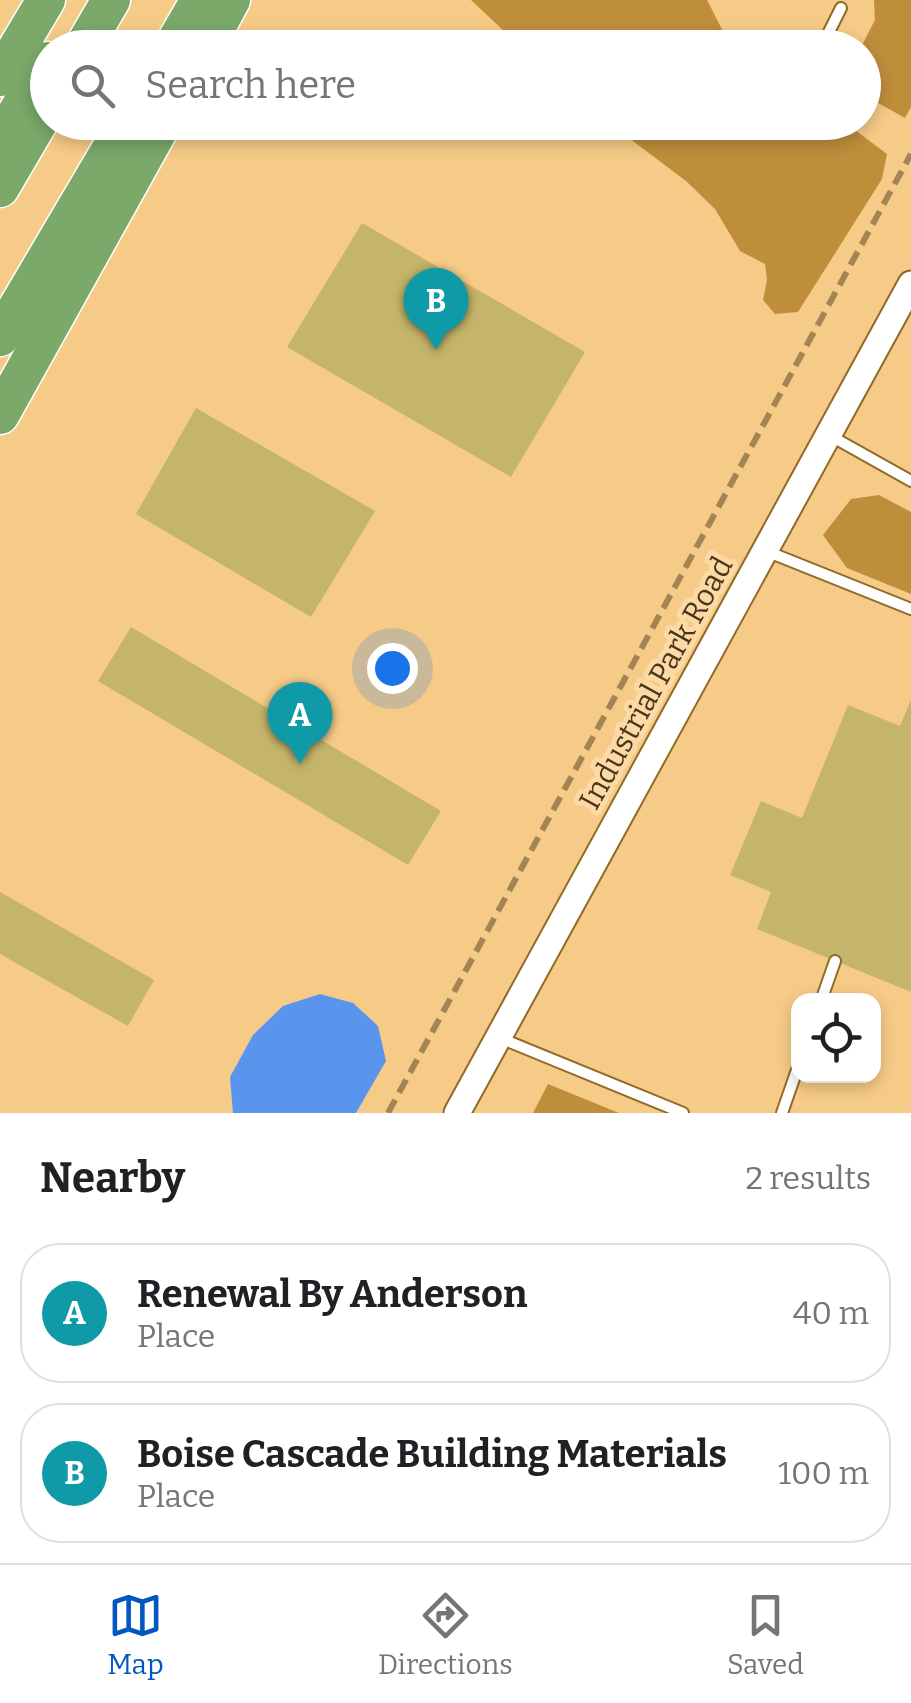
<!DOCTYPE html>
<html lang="en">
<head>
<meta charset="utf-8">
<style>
	:root { --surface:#fff; --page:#f2f2f2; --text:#202124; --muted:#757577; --line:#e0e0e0; --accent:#0057c0 }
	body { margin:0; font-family:Bitter,serif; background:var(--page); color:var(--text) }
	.controls { position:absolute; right:30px; bottom:30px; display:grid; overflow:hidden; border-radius:20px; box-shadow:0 5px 15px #0003 }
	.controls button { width:90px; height:90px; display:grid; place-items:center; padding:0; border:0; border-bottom:2px solid var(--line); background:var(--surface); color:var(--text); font:50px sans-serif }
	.you { position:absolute; left:392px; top:668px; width:35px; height:35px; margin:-25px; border:8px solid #fff; border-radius:50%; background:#1a73e8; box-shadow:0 0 0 15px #1a73e833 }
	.badge { display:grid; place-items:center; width:65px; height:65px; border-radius:50%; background:var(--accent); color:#fff; font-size:32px; font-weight:700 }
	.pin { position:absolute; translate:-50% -82px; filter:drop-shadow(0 2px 5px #0008) }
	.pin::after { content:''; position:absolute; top:52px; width:35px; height:30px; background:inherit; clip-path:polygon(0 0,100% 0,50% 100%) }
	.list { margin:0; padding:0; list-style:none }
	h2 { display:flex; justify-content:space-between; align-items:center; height:130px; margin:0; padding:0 40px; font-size:42px }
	h2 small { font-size:32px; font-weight:400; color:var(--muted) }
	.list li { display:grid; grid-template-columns:65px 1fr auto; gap:30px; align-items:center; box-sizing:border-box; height:140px; margin:0 20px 20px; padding:0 20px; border:2px solid var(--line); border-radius:40px }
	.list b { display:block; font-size:38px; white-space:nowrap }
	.list p { margin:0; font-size:32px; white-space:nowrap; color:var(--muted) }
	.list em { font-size:32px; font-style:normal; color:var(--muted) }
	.icon { flex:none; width:55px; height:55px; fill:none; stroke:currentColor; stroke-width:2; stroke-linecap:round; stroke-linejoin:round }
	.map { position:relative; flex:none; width:911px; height:1113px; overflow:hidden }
	.search { position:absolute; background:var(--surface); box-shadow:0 5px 15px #0003; left:30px; right:30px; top:30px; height:110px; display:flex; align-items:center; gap:25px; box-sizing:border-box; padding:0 35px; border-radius:55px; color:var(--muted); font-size:38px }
	.sheet { height:450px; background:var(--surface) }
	nav { display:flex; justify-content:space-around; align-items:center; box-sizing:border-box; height:140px; border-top:2px solid var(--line); background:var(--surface); font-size:28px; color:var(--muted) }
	nav a { display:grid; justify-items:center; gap:5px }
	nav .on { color:var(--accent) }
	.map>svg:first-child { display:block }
	.forest { fill:#bf8e3b }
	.water { fill:#5995ec }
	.building { fill:#c5b56a }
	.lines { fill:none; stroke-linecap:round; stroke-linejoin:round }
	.service-casing { stroke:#916a25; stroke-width:14 }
	.tertiary-casing { stroke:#916a25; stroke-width:29 }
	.motorway-casing { stroke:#fff; stroke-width:41 }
	.service { stroke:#fff; stroke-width:10 }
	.tertiary { stroke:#fff; stroke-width:25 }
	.motorway { stroke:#7aa969; stroke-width:38 }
	.rail { stroke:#a38554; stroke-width:6; stroke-dasharray:15 8; stroke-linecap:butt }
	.labels { text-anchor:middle; stroke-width:10; stroke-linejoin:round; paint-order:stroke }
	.street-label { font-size:30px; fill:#48371b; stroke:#fcd9a5 }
</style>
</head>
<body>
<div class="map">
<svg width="911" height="1113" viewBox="0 0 911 1113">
	<rect width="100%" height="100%" fill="#f6cb87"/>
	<!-- forest -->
	<path class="forest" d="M471,0H707L731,47H521Z
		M874,0H911V107L905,118L864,95V48L861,47L875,20Z
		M609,123H841L855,130L887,154L882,179L798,312L775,314L763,300L767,280L765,264L740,251L715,209L686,181Z
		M879,495L911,512V594L847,568L823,535L851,499Z
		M548,1084L619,1113H533Z"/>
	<!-- water -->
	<path class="water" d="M320,994L353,1003L378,1026L386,1061L356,1113H233L230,1077L253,1035L283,1006Z"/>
	<!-- building -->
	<path class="building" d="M362,223L585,352L511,477L287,347Z
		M196,408L375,511L311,617L136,514Z
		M131,627L441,811L408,865L98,681Z
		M911,700V992L757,929L771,892L730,875L761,801L802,818L848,705L900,726Z
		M0,892L154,980L128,1026L0,954Z"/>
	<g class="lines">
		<defs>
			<path id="service" d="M821,48L841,8
				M829,435L911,481
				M766,551L911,609
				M821,1001L835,961
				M500,1038L683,1113
				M782,1113L798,1067"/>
			<path id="tertiary" d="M457,1113L911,284"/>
			<path id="motorway" d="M83,48L111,0
				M172,48L200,0
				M205,48L231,0
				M0,77L46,0
				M0,141L48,61
				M0,188L41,118
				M0,337L127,122
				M0,415L163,122"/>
		</defs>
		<!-- service casing -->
		<use href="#service" class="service-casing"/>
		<!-- tertiary casing -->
		<use href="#tertiary" class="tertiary-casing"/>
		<!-- motorway casing -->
		<use href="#motorway" class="motorway-casing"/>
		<!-- service -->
		<use href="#service" class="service"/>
		<!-- tertiary -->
		<use href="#tertiary" class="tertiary"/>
		<!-- motorway -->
		<use href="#motorway" class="motorway"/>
		<!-- rail -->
		<path class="rail" d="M388,1113L911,154"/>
	</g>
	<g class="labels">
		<!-- street labels -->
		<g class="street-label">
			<text transform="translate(656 683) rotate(-61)" y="10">Industrial Park Road</text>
		</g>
	</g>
</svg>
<div class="controls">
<button><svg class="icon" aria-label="locate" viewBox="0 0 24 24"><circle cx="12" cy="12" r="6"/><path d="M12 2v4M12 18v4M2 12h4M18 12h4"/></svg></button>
</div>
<div class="you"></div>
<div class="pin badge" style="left:300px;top:764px;background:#0f9aa8">A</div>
<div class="pin badge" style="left:436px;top:350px;background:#0f9aa8">B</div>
<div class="search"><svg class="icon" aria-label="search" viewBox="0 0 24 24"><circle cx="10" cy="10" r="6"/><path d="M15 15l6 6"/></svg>Search here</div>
</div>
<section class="sheet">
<h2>Nearby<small>2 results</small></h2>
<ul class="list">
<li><span class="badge" style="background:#0f9aa8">A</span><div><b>Renewal By Anderson</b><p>Place</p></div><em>40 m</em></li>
<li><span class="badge" style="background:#0f9aa8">B</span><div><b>Boise Cascade Building Materials</b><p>Place</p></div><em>100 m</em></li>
</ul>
</section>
<nav>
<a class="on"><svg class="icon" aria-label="map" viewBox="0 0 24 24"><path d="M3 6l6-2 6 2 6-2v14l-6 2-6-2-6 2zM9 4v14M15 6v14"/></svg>Map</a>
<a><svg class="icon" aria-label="directions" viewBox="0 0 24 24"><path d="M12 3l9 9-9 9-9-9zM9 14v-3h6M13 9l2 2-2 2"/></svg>Directions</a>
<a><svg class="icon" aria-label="saved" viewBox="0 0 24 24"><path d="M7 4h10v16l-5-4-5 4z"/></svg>Saved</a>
</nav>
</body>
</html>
